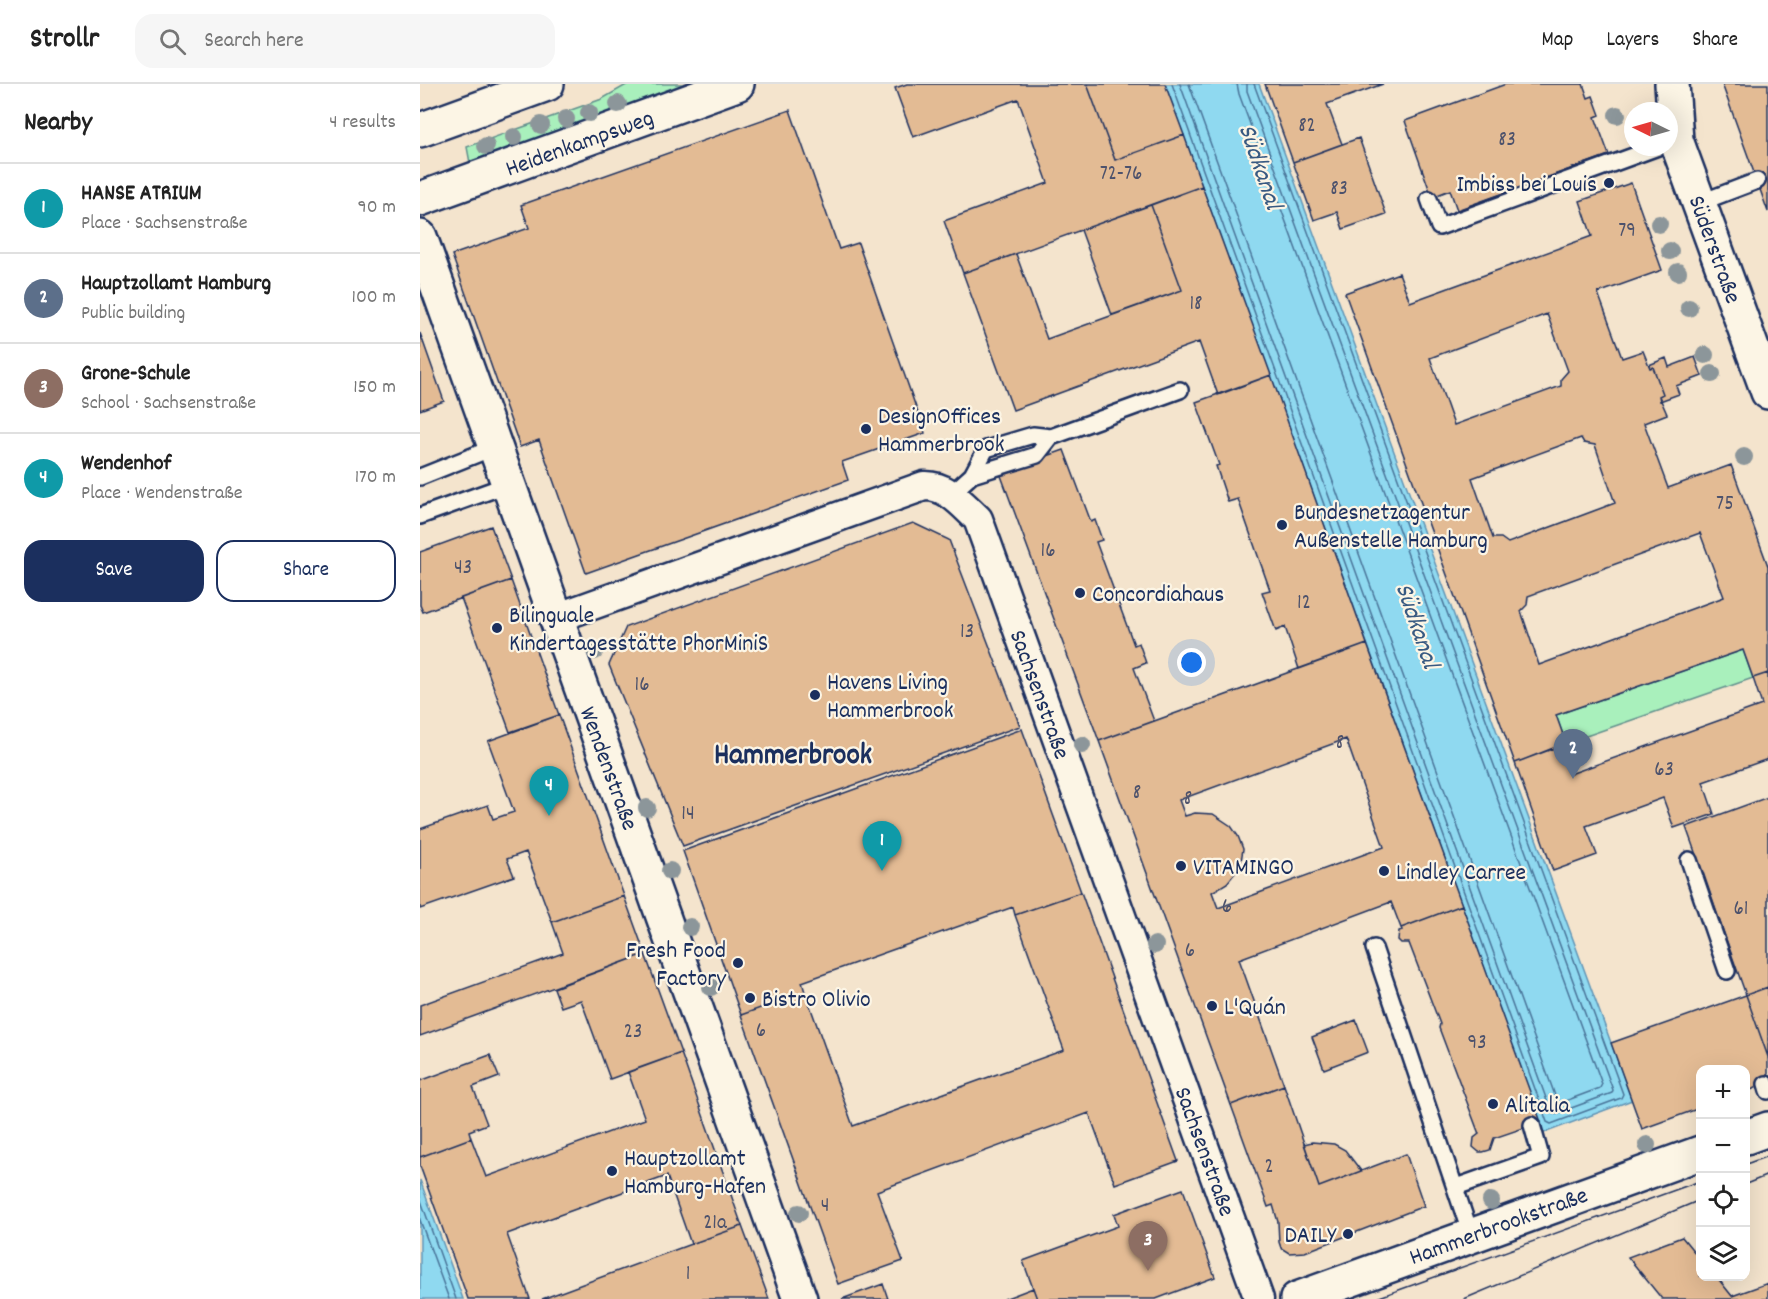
<!DOCTYPE html>
<html lang="en">
<head>
<meta charset="utf-8">
<style>
	:root { --surface:#fff; --page:#f6f6f6; --text:#222; --muted:#767676; --line:#e0e0e0; --accent:#1b2f5e }
	body { margin:0; font-family:Dekko,sans-serif; background:var(--page); color:var(--text) }
	.controls { position:absolute; right:18px; bottom:18px; display:grid; overflow:hidden; border-radius:12px; box-shadow:0 6px 24px #0002 }
	.controls button { width:54px; height:54px; display:grid; place-items:center; padding:0; border:0; border-bottom:2px solid var(--line); background:var(--surface); color:var(--text); font:30px sans-serif }
	.compass { position:absolute; left:1204px; top:18px; width:54px; height:54px; border-radius:50%; background:var(--surface); box-shadow:0 6px 24px #0002; rotate:275deg }
	.you { position:absolute; left:772px; top:579px; width:21px; height:21px; margin:-15px; border:4px solid #fff; border-radius:50%; background:#1a73e8; box-shadow:0 0 0 9px #1a73e833 }
	.badge { display:grid; place-items:center; width:39px; height:39px; border-radius:50%; background:var(--accent); color:#fff; font-size:20px; font-weight:700 }
	.pin { position:absolute; translate:-50% -50px; filter:drop-shadow(0 2px 3px #0008) }
	.pin::after { content:''; position:absolute; top:32px; width:21px; height:18px; background:inherit; clip-path:polygon(0 0,100% 0,50% 100%) }
	.list { margin:0; padding:0; list-style:none }
	h2 { display:flex; justify-content:space-between; align-items:center; height:78px; margin:0; padding:0 24px; font-size:26px }
	h2 small { font-size:20px; font-weight:400; color:var(--muted) }
	.list li { display:grid; grid-template-columns:39px 1fr auto; gap:18px; align-items:center; box-sizing:border-box; height:90px; padding:0 24px; border-top:2px solid var(--line) }
	.list b { display:block; font-size:22px; white-space:nowrap }
	.list p { margin:0; font-size:20px; white-space:nowrap; color:var(--muted) }
	.list em { font-size:20px; font-style:normal; color:var(--muted) }
	.actions { display:flex; gap:12px; padding:18px 24px }
	.actions a { flex:1; padding:14px 0; border:2px solid var(--accent); border-radius:18px; text-align:center; font-size:21px; color:var(--accent) }
	.actions .main { background:var(--accent); color:#fff }
	.icon { flex:none; width:33px; height:33px; fill:none; stroke:currentColor; stroke-width:2; stroke-linecap:round; stroke-linejoin:round }
	.map { position:relative; flex:none; width:1348px; height:1215px; overflow:hidden }
	header { display:flex; align-items:center; gap:36px; box-sizing:border-box; height:84px; padding:0 30px; background:var(--surface); border-bottom:2px solid var(--line) }
	header strong { font-size:28px }
	nav { display:flex; gap:33px; margin-inline-start:auto; font-size:21px }
	.search { width:420px; height:54px; background:var(--page); display:flex; align-items:center; gap:15px; box-sizing:border-box; padding:0 21px; border-radius:18px; color:var(--muted); font-size:22px }
	main { display:flex }
	aside { flex:1; background:var(--surface) }
	.map>svg:first-child { display:block }
	.green { fill:#a9f0bc; stroke:#62908d; stroke-width:1.5 }
	.water { fill:#8fd9f0; stroke:#6195b6; stroke-width:1.5 }
	.lines { fill:none; stroke-linecap:round; stroke-linejoin:round }
	.shore { stroke:#497398; stroke-width:1.5 }
	.building { fill:#e3bb94; stroke:#1b2f5e; stroke-width:1.5; fill-rule:evenodd }
	.lane-casing { stroke:#1b2f5e; stroke-width:20 }
	.street-casing { stroke:#1b2f5e; stroke-width:33 }
	.secondary-casing { stroke:#1b2f5e; stroke-width:38 }
	.primary-casing { stroke:#1b2f5e; stroke-width:38 }
	.lane { stroke:#fcf5e5; stroke-width:15 }
	.street { stroke:#fcf5e5; stroke-width:28 }
	.secondary { stroke:#fcf5e5; stroke-width:33 }
	.primary { stroke:#fcf5e5; stroke-width:33 }
	.tram { stroke:#1b2f5e; stroke-width:1.5 }
	.tree { fill:#8c969a }
	.poi-dot { fill:#1b2f5e; stroke:#fcf5e5; stroke-width:2 }
	.labels { text-anchor:middle; stroke-width:4.5; stroke-linejoin:round; paint-order:stroke }
	.number-label { font-size:21px; fill:#4d526c }
	.street-label { font-size:24px; fill:#1b2f5e; stroke:#fcf5e5 }
	.poi-label { font-size:24px; fill:#1b2f5e; stroke:#fcf5e5; text-anchor:start }
	.water-label { font-size:26px; font-style:italic; fill:#385a82; stroke:#fcf5e5 }
	.district-label { font-size:30px; font-weight:bold; fill:#1b2f5e; stroke:#fcf5e5 }
</style>
</head>
<body>
<header>
<strong>Strollr</strong>
<div class="search"><svg class="icon" aria-label="search" viewBox="0 0 24 24"><circle cx="10" cy="10" r="6"/><path d="M15 15l6 6"/></svg>Search here</div>
<nav><a>Map</a><a>Layers</a><a>Share</a></nav>
</header>
<main>
<aside>
<h2>Nearby<small>4 results</small></h2>
<ul class="list">
<li><span class="badge" style="background:#0f9aa8">1</span><div><b>HANSE ATRIUM</b><p>Place · Sachsenstraße</p></div><em>90 m</em></li>
<li><span class="badge" style="background:#5c6f8a">2</span><div><b>Hauptzollamt Hamburg</b><p>Public building</p></div><em>100 m</em></li>
<li><span class="badge" style="background:#8d6e63">3</span><div><b>Grone-Schule</b><p>School · Sachsenstraße</p></div><em>150 m</em></li>
<li><span class="badge" style="background:#0f9aa8">4</span><div><b>Wendenhof</b><p>Place · Wendenstraße</p></div><em>170 m</em></li>
</ul>
<div class="actions"><a class="main">Save</a><a>Share</a></div>
</aside>
<div class="map">
<svg width="1348" height="1215" viewBox="0 0 1348 1215">
	<rect width="100%" height="100%" fill="#f4e4cd"/>
	<filter id="ink" filterUnits="userSpaceOnUse"><feTurbulence type="fractalNoise" baseFrequency=".0167" numOctaves="2"/><feDisplacementMap in="SourceGraphic" scale="12" xChannelSelector="R" yChannelSelector="G"/><feConvolveMatrix kernelMatrix="1 2 1 2 8 2 1 2 1" color-interpolation-filters="sRGB"/></filter>
	<g filter="url(#ink)">
		<!-- green -->
		<path class="green" d="M208,0H271L50,79L47,63L182,15Z
			M1323,566L1333,594L1146,659L1136,631Z"/>
		<!-- water -->
		<path class="water" d="M745,0H839L1212,1016L1124,1049Z
			M0,1096L43,1215H0Z"/>
		<g class="lines">
			<!-- shore -->
			<path class="shore" d="M752,0L1127,1038L1131,1040L1201,1014L1203,1010L834,0
				M760,0L1131,1028L1135,1030L1192,1009L1193,1006L827,7V0
				M769,0L1137,1017L1140,1019L1180,1004L1182,1000L819,10L817,0
				M0,1114L36,1215
				M0,1136L29,1215"/>
		</g>
		<!-- building -->
		<path class="building" d="M487,0H667L695,76L764,51L782,102L543,189L524,137L628,99L598,15L493,53L475,4Z
			M667,0H745L764,51L695,76Z
			M845,0H963L907,20L922,60L873,78Z
			M1086,0H1163L1168,14L1173,12L1180,31L1175,33L1189,71L1037,126L1030,106L1012,113L985,37Z
			M1302,0H1348V128L1337,97Z
			M370,26L419,165L438,159L505,349L422,378L428,396L166,489L119,356L100,363L32,171L109,144L101,121Z
			M939,54L966,130L923,145L917,128L894,136L873,78Z
			M1211,99L1242,186L1178,209L1202,274L1223,267L1230,284L1233,283L1243,310L1239,312L1247,330L1224,339L1248,404L1311,381L1348,482V589L1333,594L1323,566L1136,631L1146,659L1095,679L925,209L979,189L990,218L1172,152L1160,117ZM1127,230L1148,287L1141,295V302L1034,341L1010,274ZM1161,354L1164,359L1175,361L1195,419L1088,459L1081,454H1073L1052,394ZM1280,449L1304,513L1119,581L1101,527L1107,521L1108,512Z
			M782,102L851,291L798,311L779,258L593,326L543,189L596,170L627,255L762,206L731,121Z
			M731,121L762,206L692,231L661,146Z
			M0,249L24,317L0,326Z
			M1275,273L1282,292L1256,302L1259,310L1240,317L1239,312L1243,310L1233,283L1230,284L1229,281L1246,274L1249,283Z
			M851,291L947,560L879,585L865,543L856,547L842,508L850,506L818,415L808,418L796,382L799,381L776,318Z
			M644,366L671,438L675,436L682,456L676,458L714,561L719,559L726,579L714,584L734,637L679,657L580,389Z
			M493,439L529,456L600,642L263,762L189,581L206,543Z
			M71,442L91,496L3,528L0,521V468Z
			M91,496L139,631L90,648L41,514Z
			M947,560L1042,821L981,844L971,818L819,875L864,1001L811,1021L679,657ZM926,655L964,763L798,824L792,808L807,799L820,783L823,765L818,752L811,742L793,730L775,729L765,732L759,716Z
			M1348,589V675L1283,698L1294,730L1254,744L1243,714L1166,742L1177,771L1133,787L1095,679L1140,662L1150,690L1342,621L1333,594Z
			M139,631L204,812L132,838L106,768L87,775L94,792L0,825V745L68,721L73,735L94,728L68,657Z
			M602,645L661,808L595,831L593,823L382,898L385,908L321,931L263,767Z
			M1348,713V903L1326,911L1266,743Z
			M661,808L758,1077L695,1100L669,1029L457,1107L483,1177L418,1200L321,931L385,908L433,1042L569,993L644,966L595,831Z
			M204,812L225,870L0,952V921L143,869L132,838Z
			M1042,821L1121,1038L1074,1054L1070,1066L1063,1068H1059L1053,1063L1054,1054L1059,1050L1019,944L1020,940L989,859H981L978,856L979,847L982,846L981,844Z
			M225,870L261,969L190,995L161,916L141,923L134,904Z
			M1348,903V973L1326,911Z
			M1326,911L1348,973V999L1326,1008V986H1280V1024L1222,1045L1191,959Z
			M936,936L948,968L904,985L892,953Z
			M261,969L322,1142L271,1160L247,1092L87,1150L110,1215H48L0,1082V1073L51,1054L66,1093L225,1035L208,988Z
			M70,971L79,993L53,1003L67,1040L49,1047L51,1054L0,1073V997Z
			M864,1001L899,1103L986,1070L1004,1122L885,1168L869,1169L861,1164L859,1158L858,1138L853,1121L848,1123L811,1021Z
			M892,1058L914,1060L925,1066L941,1087L899,1103L884,1060Z
			M763,1105L795,1193L736,1215H617L603,1177L698,1142L694,1130Z
			M322,1142L349,1215H122L271,1160Z
			M1262,1153L1280,1175V1192H1296L1312,1212L1348,1199V1215H1242L1208,1173Z
			M463,1200L468,1215H422Z
			M613,1204L617,1215H584Z"/>
		<g class="lines">
			<defs>
				<path id="lane" d="M1009,115L1019,143L1238,63
					M1279,119L1337,97
					M552,391L617,371L631,353
					M0,393L75,363
					M531,410L552,391L566,365L613,351L631,353L760,306
					M0,432L89,400
					M1269,776L1307,887
					M954,864L1051,1151
					M1346,1000L1348,1007
					M1036,1103L1121,1073L1112,1041"/>
				<path id="street" d="M136,534L504,402C527,401 542,420 558,435L839,1215"/>
				<path id="secondary" d="M1252,0L1256,56
					M1249,43L1256,56L1348,308
					M0,153L380,1215
					M1326,1053L1348,1045
					M877,1215L1280,1069"/>
				<path id="primary" d="M0,46L127,0
					M0,115L317,0"/>
			</defs>
			<!-- lane casing -->
			<use href="#lane" class="lane-casing"/>
			<!-- street casing -->
			<use href="#street" class="street-casing"/>
			<!-- secondary casing -->
			<use href="#secondary" class="secondary-casing"/>
			<!-- primary casing -->
			<use href="#primary" class="primary-casing"/>
			<!-- lane -->
			<use href="#lane" class="lane"/>
			<!-- street -->
			<use href="#street" class="street"/>
			<!-- secondary -->
			<use href="#secondary" class="secondary"/>
			<!-- primary -->
			<use href="#primary" class="primary"/>
			<!-- tram -->
			<path class="tram" d="M1326,1080L1348,1072
				M1326,1100L1348,1091
				M954,1215L1280,1097
				M1044,1215L1280,1116"/>
		</g>
		<!-- trees -->
		<g class="tree">
			<circle cx="198" cy="20" r="9"/>
			<circle cx="169" cy="29" r="9"/>
			<circle cx="1197" cy="31" r="9"/>
			<circle cx="146" cy="35" r="9"/>
			<circle cx="121" cy="41" r="9"/>
			<circle cx="94" cy="53" r="9"/>
			<circle cx="66" cy="62" r="9"/>
			<circle cx="1239" cy="140" r="9"/>
			<circle cx="1250" cy="167" r="9"/>
			<circle cx="1258" cy="188" r="9"/>
			<circle cx="1269" cy="224" r="9"/>
			<circle cx="1285" cy="271" r="9"/>
			<circle cx="1292" cy="290" r="9"/>
			<circle cx="1324" cy="373" r="9"/>
			<circle cx="175" cy="567" r="9"/>
			<circle cx="662" cy="661" r="9"/>
			<circle cx="227" cy="724" r="9"/>
			<circle cx="250" cy="787" r="9"/>
			<circle cx="270" cy="843" r="9"/>
			<circle cx="735" cy="861" r="9"/>
			<circle cx="291" cy="903" r="9"/>
			<circle cx="1227" cy="1061" r="9"/>
			<circle cx="1071" cy="1117" r="9"/>
			<circle cx="379" cy="1129" r="9"/>
		</g>
	</g>
	<!-- markers -->
	<g class="poi-dot">
		<circle cx="1189" cy="99" r="6"/>
		<circle cx="446" cy="345" r="6"/>
		<circle cx="862" cy="441" r="6"/>
		<circle cx="660" cy="509" r="6"/>
		<circle cx="77" cy="544" r="6"/>
		<circle cx="395" cy="611" r="6"/>
		<circle cx="761" cy="782" r="6"/>
		<circle cx="964" cy="787" r="6"/>
		<circle cx="318" cy="879" r="6"/>
		<circle cx="330" cy="914" r="6"/>
		<circle cx="792" cy="922" r="6"/>
		<circle cx="1073" cy="1020" r="6"/>
		<circle cx="192" cy="1087" r="6"/>
		<circle cx="928" cy="1150" r="6"/>
	</g>
	<g class="labels">
		<!-- number labels -->
		<g class="number-label">
			<text x="887" y="47">82</text>
			<text x="1087" y="61">83</text>
			<text x="701" y="95">72-76</text>
			<text x="919" y="110">83</text>
			<text x="1207" y="152">79</text>
			<text x="776" y="225">18</text>
			<text x="1305" y="425">75</text>
			<text x="628" y="472">16</text>
			<text x="43" y="489">43</text>
			<text x="884" y="524">12</text>
			<text x="547" y="553">13</text>
			<text x="222" y="606">16</text>
			<text x="920" y="664">8</text>
			<text x="1244" y="691">63</text>
			<text x="717" y="714">8</text>
			<text x="768" y="720">8</text>
			<text x="268" y="735">14</text>
			<text x="807" y="828">6</text>
			<text x="1321" y="830">61</text>
			<text x="770" y="872">6</text>
			<text x="341" y="952">6</text>
			<text x="213" y="953">23</text>
			<text x="1057" y="964">93</text>
			<text x="849" y="1088">2</text>
			<text x="405" y="1127">4</text>
			<text x="295" y="1144">21a</text>
			<text x="268" y="1195">1</text>
		</g>
		<!-- street labels -->
		<g class="street-label">
			<text transform="translate(159 58) rotate(-20)" y="8">Heidenkampsweg</text>
			<text transform="translate(1296 165) rotate(70)" y="8">Süderstraße</text>
			<text transform="translate(621 610) rotate(70)" y="8">Sachsenstraße</text>
			<text transform="translate(190 684) rotate(70)" y="8">Wendenstraße</text>
			<text transform="translate(786 1067) rotate(70)" y="8">Sachsenstraße</text>
			<text transform="translate(1078 1141) rotate(-20)" y="8">Hammerbrookstraße</text>
		</g>
		<!-- poi labels -->
		<g class="poi-label">
			<text x="1177" y="107" text-anchor="end">Imbiss bei Louis</text>
			<text x="458" y="339">DesignOffices<tspan x="458" dy="28">Hammerbrook</tspan></text>
			<text x="874" y="435">Bundesnetzagentur<tspan x="874" dy="28">Außenstelle Hamburg</tspan></text>
			<text x="672" y="517">Concordiahaus</text>
			<text x="89" y="538">Bilinguale<tspan x="89" dy="28">Kindertagesstätte PhorMiniS</tspan></text>
			<text x="407" y="605">Havens Living<tspan x="407" dy="28">Hammerbrook</tspan></text>
			<text x="773" y="790">VITAMINGO</text>
			<text x="976" y="795">Lindley Carree</text>
			<text x="306" y="873" text-anchor="end">Fresh Food<tspan x="306" dy="28">Factory</tspan></text>
			<text x="342" y="922">Bistro Olivio</text>
			<text x="804" y="930">L'Quán</text>
			<text x="1085" y="1028">Alitalia</text>
			<text x="204" y="1081">Hauptzollamt<tspan x="204" dy="28">Hamburg-Hafen</tspan></text>
			<text x="916" y="1158" text-anchor="end">DAILY</text>
		</g>
		<!-- water labels -->
		<g class="water-label">
			<text transform="translate(842 82) rotate(71)" y="9">Südkanal</text>
			<text transform="translate(999 541) rotate(71)" y="9">Südkanal</text>
		</g>
		<!-- district labels -->
		<g class="district-label">
			<text x="373" y="679">Hammerbrook</text>
		</g>
	</g>
</svg>
<div class="controls">
<button>+</button>
<button>−</button>
<button><svg class="icon" aria-label="locate" viewBox="0 0 24 24"><circle cx="12" cy="12" r="6"/><path d="M12 2v4M12 18v4M2 12h4M18 12h4"/></svg></button>
<button><svg class="icon" aria-label="layers" viewBox="0 0 24 24"><path d="M12 4l9 5-9 5-9-5zM3 14l9 5 9-5"/></svg></button>
</div>
<svg class="compass" viewBox="-18 -18 36 36"><path d="M0-13l5 13h-10z" fill="#e53935"/><path d="M0 13l5-13h-10z" fill="#767676"/></svg>
<div class="you"></div>
<div class="pin badge" style="left:462px;top:787px;background:#0f9aa8">1</div>
<div class="pin badge" style="left:1153px;top:695px;background:#5c6f8a">2</div>
<div class="pin badge" style="left:728px;top:1187px;background:#8d6e63">3</div>
<div class="pin badge" style="left:129px;top:732px;background:#0f9aa8">4</div>
</div>
</main>
</body>
</html>
